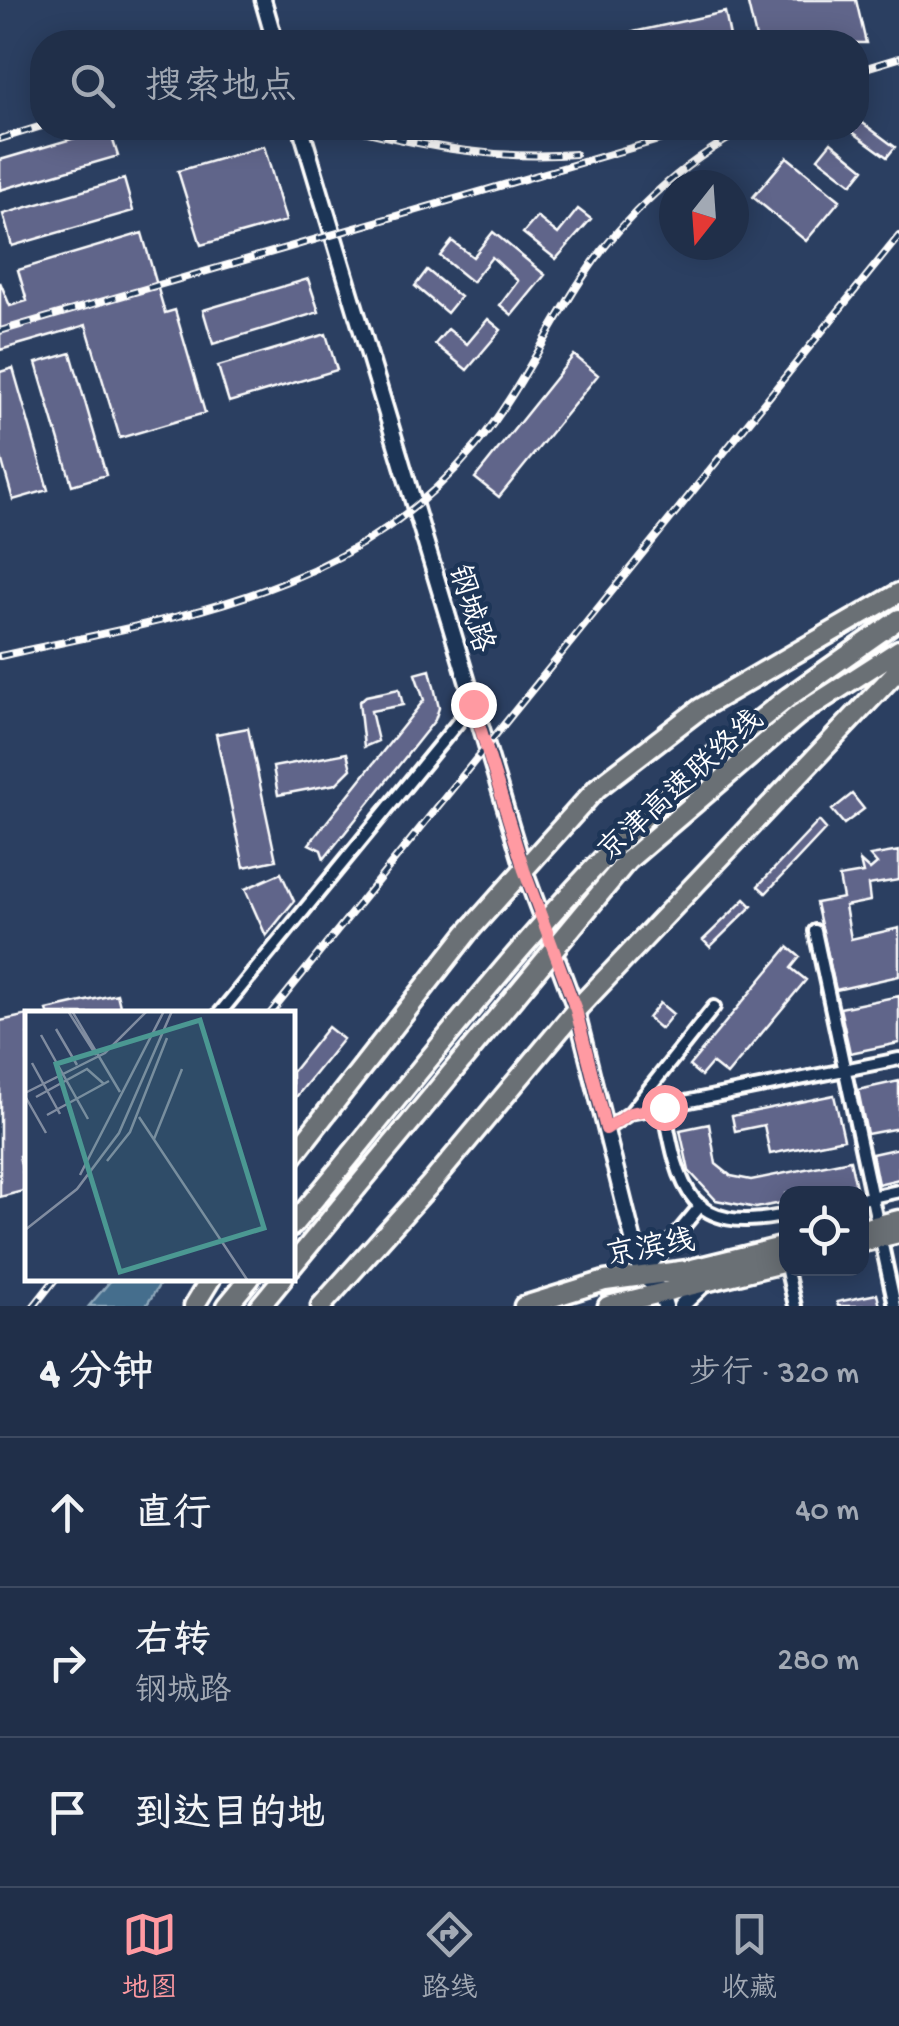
<!DOCTYPE html>
<html lang="zh">
<head>
<meta charset="utf-8">
<style>
	:root { --surface:#202f49; --page:#2d3b53; --text:#f1f3f6; --muted:#a2a9b4; --line:#3d4a61; --accent:#ff9aa2 }
	body { margin:0; font-family:"Gochi Hand","LXGW WenKai TC",sans-serif; background:var(--page); color:var(--text) }
	.controls { position:absolute; right:30px; bottom:30px; display:grid; overflow:hidden; border-radius:20px; box-shadow:0 5px 25px #0003 }
	.controls button { width:90px; height:90px; display:grid; place-items:center; padding:0; border:0; border-bottom:2px solid var(--line); background:var(--surface); color:var(--text); font:50px sans-serif }
	.compass { position:absolute; left:659px; top:170px; width:90px; height:90px; border-radius:50%; background:var(--surface); box-shadow:0 5px 25px #0003; rotate:197deg }
	.stop { position:absolute; width:30px; height:30px; margin:-22px; border:8px solid #ff9aa2; border-radius:50%; background:#fff }
	.stop.end { background:#ff9aa2; border-color:#fff; box-shadow:0 2px 10px #0008 }
	.list { margin:0; padding:0; list-style:none }
	h2 { display:flex; justify-content:space-between; align-items:center; height:130px; margin:0; padding:0 40px; font-size:42px }
	h2 small { font-size:32px; font-weight:400; color:var(--muted) }
	.list li { display:grid; grid-template-columns:65px 1fr auto; gap:30px; align-items:center; box-sizing:border-box; height:150px; padding:0 40px; border-top:2px solid var(--line) }
	.list b { display:block; font-size:38px; white-space:nowrap }
	.list p { margin:0; font-size:32px; white-space:nowrap; color:var(--muted) }
	.list em { font-size:32px; font-style:normal; color:var(--muted) }
	.icon { flex:none; width:55px; height:55px; fill:none; stroke:currentColor; stroke-width:2; stroke-linecap:round; stroke-linejoin:round }
	.map { position:relative; flex:none; width:899px; height:1306px; overflow:hidden }
	.search { position:absolute; background:var(--surface); box-shadow:0 5px 25px #0003; left:30px; right:30px; top:30px; height:110px; display:flex; align-items:center; gap:25px; box-sizing:border-box; padding:0 35px; border-radius:40px; color:var(--muted); font-size:38px }
	.sheet { height:580px; background:var(--surface) }
	nav { display:flex; justify-content:space-around; align-items:center; box-sizing:border-box; height:140px; border-top:2px solid var(--line); background:var(--surface); font-size:28px; color:var(--muted) }
	nav a { display:grid; justify-items:center; gap:5px }
	nav .on { color:var(--accent) }
	.map>svg:first-child { display:block }
	.water { fill:#456e8d; stroke:#8fa8bb; stroke-width:2.5 }
	.building { fill:#61658a; stroke:#fff; stroke-width:2.5 }
	.lines { fill:none; stroke-linecap:round; stroke-linejoin:round }
	.street-casing { stroke:#fff; stroke-width:18 }
	.secondary-casing { stroke:#fff; stroke-width:21 }
	.highway-casing { stroke:#fff; stroke-width:25 }
	.street { stroke:#1d3557; stroke-width:10 }
	.secondary { stroke:#1d3557; stroke-width:14 }
	.highway { stroke:#6b6f75; stroke-width:18 }
	.rail-casing { stroke:#fff; stroke-width:8 }
	.rail { stroke:#1d3557; stroke-width:4; stroke-dasharray:11; stroke-linecap:butt }
	.highway-bridge-casing { stroke:#fff; stroke-width:25; stroke-linecap:butt }
	.highway-bridge { stroke:#6b6f75; stroke-width:18 }
	.route { stroke:#ff9aa2; stroke-width:12 }
	.labels { text-anchor:middle; stroke-width:9; stroke-linejoin:round; paint-order:stroke }
	.street-label { font-size:30px; fill:#fff; stroke:#1d3557 }
	.inset-road { fill:none; stroke:#808ca0; stroke-width:2.5 }
	.view { fill:#4b9892; fill-opacity:0.15; stroke:#4b9892; stroke-width:5 }
	.inset-edge { fill:none; stroke:#fff; stroke-width:5 }
</style>
</head>
<body>
<div class="map">
<svg width="899" height="1306" viewBox="0 0 899 1306">
	<rect width="100%" height="100%" fill="#2b3f61"/>
	<filter id="ink" filterUnits="userSpaceOnUse"><feTurbulence type="fractalNoise" baseFrequency=".01" numOctaves="2"/><feDisplacementMap in="SourceGraphic" scale="20" xChannelSelector="R" yChannelSelector="G"/><feConvolveMatrix kernelMatrix="1 2 1 2 8 2 1 2 1" color-interpolation-filters="sRGB"/></filter>
	<g filter="url(#ink)">
		<!-- water -->
		<path class="water" d="M112,1279V1278L163,1279L146,1306H89Z"/>
		<!-- building -->
		<path class="building" d="M747,0H856L866,43L757,42Z
			M725,12L731,42H601V39Z
			M856,118L895,147L887,157L847,128H856Z
			M109,128L118,156L0,190V160Z
			M831,142L864,169L852,184L818,158Z
			M264,146L286,221L201,245L178,171Z
			M787,157L840,200L806,241L753,197Z
			M124,179L133,211L12,246L3,214Z
			M578,209L591,219L556,259L523,233L537,217L558,234Z
			M493,232L545,275L512,315L500,305L518,281L492,257L472,282L440,256L452,241L473,257Z
			M142,233L165,313L175,310L205,413L120,438L86,325L0,350V282L10,306L27,301L18,270Z
			M427,270L460,297L447,313L415,286Z
			M308,279L319,312L213,344L203,310Z
			M488,319L501,330L467,370L435,344L448,329L467,344Z
			M326,334L337,370L229,402L218,366Z
			M71,353L106,475L72,485L36,363Z
			M574,355L598,375L499,497L475,478Z
			M13,368L48,490L13,500L0,454V372Z
			M430,670L439,708L435,720L324,859L321,850L309,844L424,700L415,674Z
			M399,689L403,705L371,711L378,741L364,747L359,702L366,696Z
			M248,728L276,860L244,867L216,734Z
			M347,753L351,769L336,784L278,795L273,767Z
			M852,794L864,809L844,824L832,810Z
			M819,821L826,829L766,893L758,886Z
			M899,851V880L868,885L870,901L845,906L851,939L899,928V976L836,990L816,903L843,898L839,877L863,873L860,861L870,870L877,864L870,856Z
			M281,873L294,901L266,936L245,889Z
			M745,899L752,906L710,947L703,940Z
			M788,947L800,957L791,968L806,980L727,1075L712,1063L701,1076L689,1066Z
			M117,994L122,1014H48L47,1010Z
			M899,996V1043L850,1053L840,1008Z
			M660,1003L673,1014L661,1029L648,1018Z
			M28,1015V1154L19,1156L27,1190L0,1197V1021Z
			M328,1027L343,1039L292,1102V1072Z
			M899,1081V1128L867,1134L858,1090Z
			M834,1095L844,1139L770,1154L764,1125L735,1131L732,1116Z
			M709,1124L716,1164L731,1176L751,1180L850,1160L856,1187L827,1194H786V1202L756,1208L716,1200L689,1171L680,1130Z
			M899,1148V1179L878,1184L872,1154Z
			M877,1294L880,1306H838L837,1302Z"/>
		<g class="lines">
			<defs>
				<path id="street" d="M815,931L895,1306
					M219,1014L473,704
					M664,1107C679,1189 689,1236 786,1215
					M630,1113L899,1059
					M606,1129L630,1113L714,1007
					M862,1199L899,1191
					M784,1258L795,1306
					M643,1275L701,1205"/>
				<path id="secondary" d="M263,0L275,42
					M301,128L524,870L576,1010L642,1275
					M642,1275L660,1290L665,1306
					M681,1306L702,1286"/>
				<path id="highway" d="M787,698L899,619
					M798,715L899,650
					M292,1157L467,933L597,788L701,708L899,593
					M292,1226L337,1172
					M862,1229L899,1220
					M862,1242L899,1233
					M292,1266L356,1188
					M194,1306L211,1278
					M227,1306L250,1278
					M260,1306L283,1278
					M321,1306L435,1179L576,1010L899,669
					M524,1306L605,1281L688,1270L786,1246
					M608,1306L786,1262"/>
			</defs>
			<!-- street casing -->
			<use href="#street" class="street-casing"/>
			<!-- secondary casing -->
			<use href="#secondary" class="secondary-casing"/>
			<!-- highway casing -->
			<use href="#highway" class="highway-casing"/>
			<!-- street -->
			<use href="#street" class="street"/>
			<!-- secondary -->
			<use href="#secondary" class="secondary"/>
			<!-- highway -->
			<use href="#highway" class="highway"/>
			<defs>
				<path id="rail" d="M856,71L899,58
					M352,128C427,147 498,160 575,154
					M0,139L42,126
					M0,331L700,128
					M0,656C178,616 350,596 475,447C517,396 545,335 581,280C621,218 682,163 747,128
					M270,1014L899,236
					M34,1306L56,1278"/>
			</defs>
			<!-- rail casing -->
			<use href="#rail" class="rail-casing"/>
			<!-- rail -->
			<use href="#rail" class="rail"/>
			<defs>
				<path id="highway-bridge" d="M337,1172C441,1045 543,912 663,799C701,763 746,732 787,698
					M356,1188L627,861L798,715"/>
			</defs>
			<!-- highway-bridge casing -->
			<use href="#highway-bridge" class="highway-bridge-casing"/>
			<!-- highway-bridge -->
			<use href="#highway-bridge" class="highway-bridge"/>
		</g>
	</g>
	<g class="lines" filter="url(#ink)">
		<!-- route -->
		<path class="route" d="M473,704L524,870L576,1010L606,1129L630,1113L664,1107"/>
	</g>
	<g class="labels">
		<!-- street labels -->
		<g class="street-label">
			<text transform="translate(473 608) rotate(73)" y="10">钢城路</text>
			<text transform="translate(679 784) rotate(-42)" y="10">京津高速联络线</text>
			<text transform="translate(650 1246) rotate(-10)" y="10">京滨线</text>
		</g>
	</g>
	<!-- overview -->
	<g transform="translate(25 1011)">
		<rect width="270" height="270" fill="#2b3f61"/>
		<path class="inset-road" d="M43,0L71,44M47,0L95,81M31,18L52,54M16,24L63,108M7,52L35,103M0,82L80,42L122,0M0,85L21,122M11,86L62,58L79,73M22,104L84,70M114,106L223,270M129,128L157,58M82,150L105,121L142,27M55,164L139,0M0,219L52,178L94,122L147,0"/>
		<path class="view" d="M175,9L239,217L95,261L31,53Z"/>
		<rect width="270" height="270" class="inset-edge"/>
	</g>
</svg>
<div class="controls">
<button><svg class="icon" aria-label="locate" viewBox="0 0 24 24"><circle cx="12" cy="12" r="6"/><path d="M12 2v4M12 18v4M2 12h4M18 12h4"/></svg></button>
</div>
<svg class="compass" viewBox="-18 -18 36 36"><path d="M0-13l5 13h-10z" fill="#e53935"/><path d="M0 13l5-13h-10z" fill="#a2a9b4"/></svg>
<div class="stop" style="left:664px;top:1107px"></div>
<div class="stop end" style="left:473px;top:704px"></div>
<div class="search"><svg class="icon" aria-label="search" viewBox="0 0 24 24"><circle cx="10" cy="10" r="6"/><path d="M15 15l6 6"/></svg>搜索地点</div>
</div>
<section class="sheet">
<h2>4 分钟<small>步行 · 320 m</small></h2>
<ul class="list">
<li><svg class="icon" aria-label="ahead" viewBox="0 0 24 24"><path d="M12 20V5M6 11l6-6 6 6"/></svg><div><b>直行</b></div><em>40 m</em></li>
<li><svg class="icon" aria-label="right" viewBox="0 0 24 24"><path d="M7 20v-9h11M14 6l5 5-5 5"/></svg><div><b>右转</b><p>钢城路</p></div><em>280 m</em></li>
<li><svg class="icon" aria-label="arrive" viewBox="0 0 24 24"><path d="M6 21V4h12l-3 4 3 4H6"/></svg><div><b>到达目的地</b></div></li>
</ul>
</section>
<nav>
<a class="on"><svg class="icon" aria-label="map" viewBox="0 0 24 24"><path d="M3 6l6-2 6 2 6-2v14l-6 2-6-2-6 2zM9 4v14M15 6v14"/></svg>地图</a>
<a><svg class="icon" aria-label="directions" viewBox="0 0 24 24"><path d="M12 3l9 9-9 9-9-9zM9 14v-3h6M13 9l2 2-2 2"/></svg>路线</a>
<a><svg class="icon" aria-label="saved" viewBox="0 0 24 24"><path d="M7 4h10v16l-5-4-5 4z"/></svg>收藏</a>
</nav>
</body>
</html>
